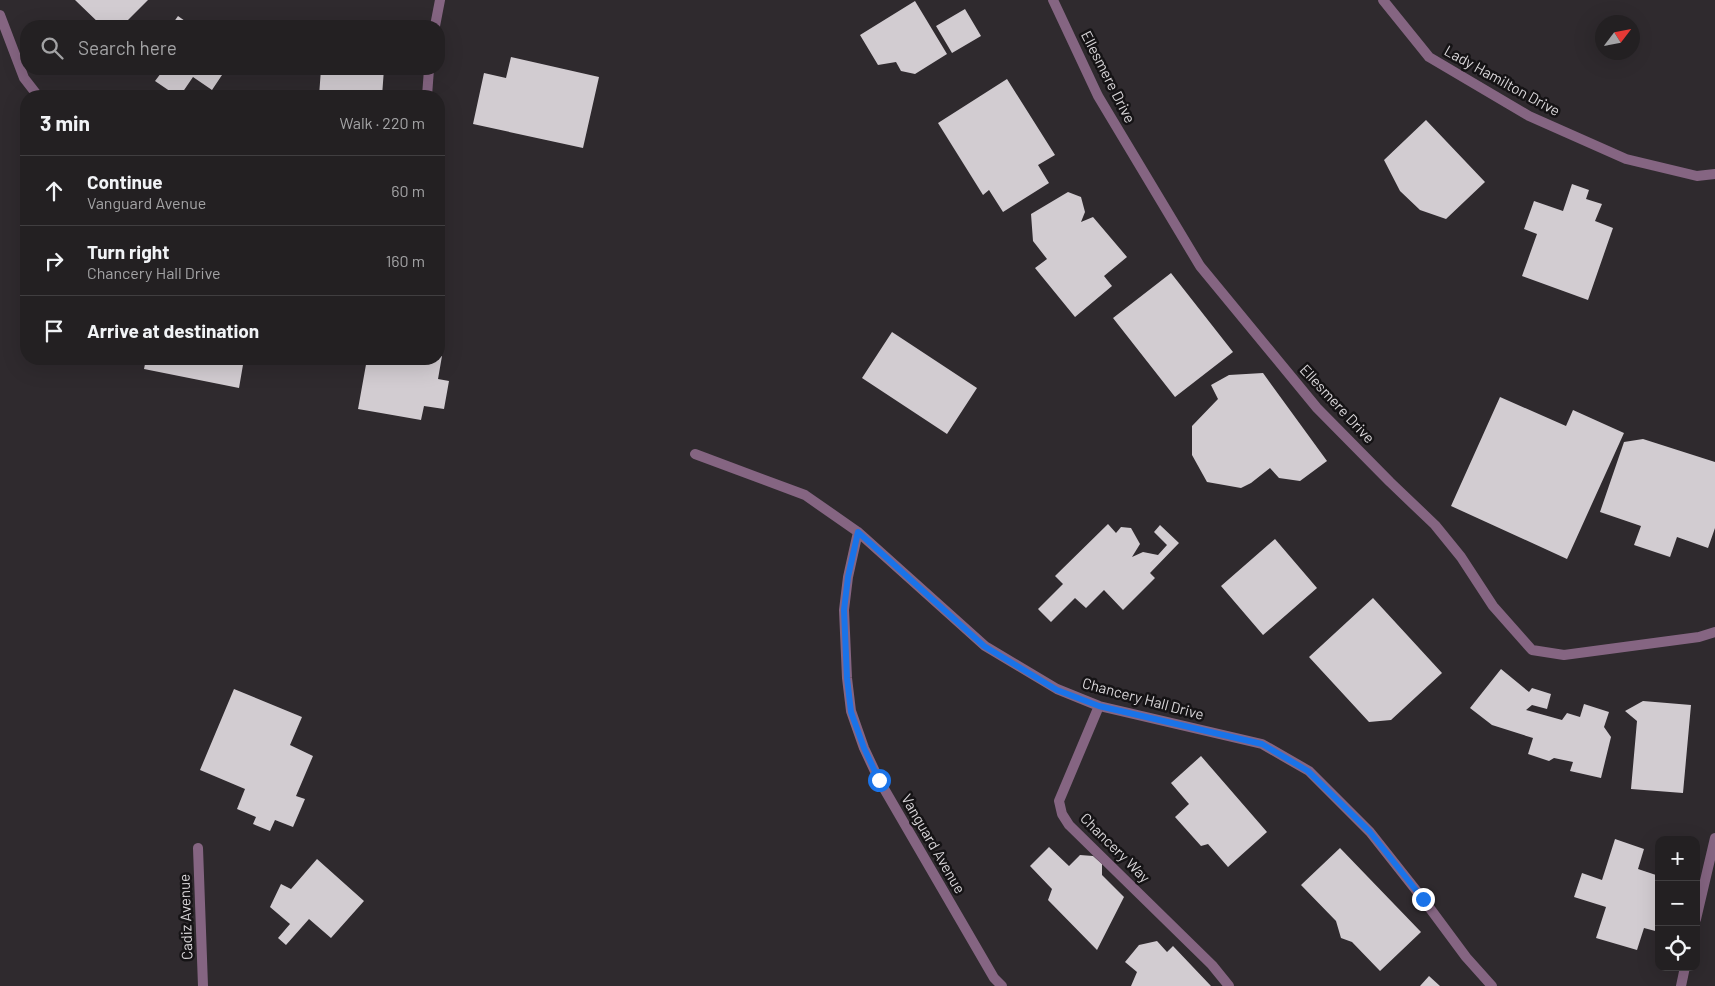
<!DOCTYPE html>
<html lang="en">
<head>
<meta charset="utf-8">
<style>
	:root { --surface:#232022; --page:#2f2d2f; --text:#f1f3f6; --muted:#a3a3a5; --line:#403e40 }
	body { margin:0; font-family:Barlow,sans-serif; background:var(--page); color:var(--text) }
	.controls { position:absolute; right:15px; bottom:15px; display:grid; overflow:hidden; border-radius:10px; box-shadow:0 5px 20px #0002 }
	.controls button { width:45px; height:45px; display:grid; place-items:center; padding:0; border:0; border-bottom:1px solid var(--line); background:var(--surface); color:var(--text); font:25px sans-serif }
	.compass { position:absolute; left:1595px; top:15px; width:45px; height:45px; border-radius:50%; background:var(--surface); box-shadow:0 5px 20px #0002; rotate:58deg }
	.stop { position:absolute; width:15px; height:15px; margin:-11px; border:4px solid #1a73e8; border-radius:50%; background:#fff }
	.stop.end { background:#1a73e8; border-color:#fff; box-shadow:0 1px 5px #0008 }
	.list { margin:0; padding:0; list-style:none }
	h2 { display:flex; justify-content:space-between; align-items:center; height:65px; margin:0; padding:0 20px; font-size:21px }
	h2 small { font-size:16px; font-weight:400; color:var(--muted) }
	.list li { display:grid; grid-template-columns:32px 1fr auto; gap:15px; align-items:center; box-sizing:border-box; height:70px; padding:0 20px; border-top:1px solid var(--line) }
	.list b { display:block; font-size:19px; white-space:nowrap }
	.list p { margin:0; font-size:16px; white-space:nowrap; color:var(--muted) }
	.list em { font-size:16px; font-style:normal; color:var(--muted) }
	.icon { flex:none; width:28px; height:28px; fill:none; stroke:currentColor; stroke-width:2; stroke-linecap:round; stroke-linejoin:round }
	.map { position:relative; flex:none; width:1715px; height:986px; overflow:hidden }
	.search { position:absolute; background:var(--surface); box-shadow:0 5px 20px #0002; left:20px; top:20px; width:425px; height:55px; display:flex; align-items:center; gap:12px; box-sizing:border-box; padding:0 18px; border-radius:20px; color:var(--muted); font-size:19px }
	.panel { position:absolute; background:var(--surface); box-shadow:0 5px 20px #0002; left:20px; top:90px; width:425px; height:275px; border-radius:20px }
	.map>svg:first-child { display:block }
	.building { fill:#d2ccd1 }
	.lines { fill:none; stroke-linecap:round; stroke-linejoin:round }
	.street { stroke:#856582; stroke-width:10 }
	.route { stroke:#1a73e8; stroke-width:6 }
	.labels { text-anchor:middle; stroke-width:5; stroke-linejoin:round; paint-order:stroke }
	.street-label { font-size:15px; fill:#d9d6d9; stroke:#151315 }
</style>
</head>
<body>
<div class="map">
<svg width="1715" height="986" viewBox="0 0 1715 986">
	<rect width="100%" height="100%" fill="#2f2a2e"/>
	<!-- building -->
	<path class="building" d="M75,0H148L122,26H102Z
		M915,1L947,54L915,74L901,71L896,62L878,65L860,35Z
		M965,9L981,36L952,53L936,26Z
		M178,16L192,26H171Z
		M511,57L599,77L583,148L473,124L484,73L506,78Z
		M164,69H226L212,90L193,77L180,96H177L155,81Z
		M321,69H384L382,96H319Z
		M1007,79L1055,155L1038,165L1049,183L1003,212L989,190L983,195L938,123Z
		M1426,120L1485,182L1446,219L1420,210L1400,191L1384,160Z
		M1572,184L1589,190L1586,199L1602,204L1595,221L1613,228L1588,300L1522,276L1537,234L1524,229L1534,201L1563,211Z
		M1068,192L1081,197L1085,212L1081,222L1093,217L1127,257L1104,276L1112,286L1075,317L1035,268L1047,259L1033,241L1031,214Z
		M1171,273L1233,352L1175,397L1113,318Z
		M892,332L977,388L947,434L862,378Z
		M439,356H442L438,379L449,381L444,409L424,406L421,420L358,409L367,359H439Z
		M146,359H244L239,388L144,369Z
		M1263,373L1327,461L1300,481L1279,478L1270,468L1251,483L1241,488L1207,482L1192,455V426L1218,399L1211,385L1229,375Z
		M1500,397L1566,426L1573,410L1624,433L1567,559L1451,506Z
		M1643,439L1715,462V528L1708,548L1677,537L1670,557L1634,545L1641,526L1600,512L1624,442Z
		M1108,524L1116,533L1121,527L1131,528L1140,544L1132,557L1143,552L1158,555L1167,545L1154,532L1160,525L1179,543L1150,573L1155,578L1123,610L1104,590L1086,608L1075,598L1051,622L1038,609L1063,584L1055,576Z
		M1275,539L1317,588L1263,635L1221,586Z
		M1373,598L1442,673L1391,720L1369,722L1309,657Z
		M1501,669L1529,692L1532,688L1551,694L1547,709L1532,705L1526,710L1562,720L1567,713L1580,717L1584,704L1609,712L1604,727L1611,737L1601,778L1570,771L1573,762L1554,758L1549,761L1528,754L1533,738L1492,725L1470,708Z
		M234,689L302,717L290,745L313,756L296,796L305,799L293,827L275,820L270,831L253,824L256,817L237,809L245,789L200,770Z
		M1643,701L1691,705L1683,793L1631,789L1637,721L1625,711Z
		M1201,756L1267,832L1228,867L1208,844L1201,846L1175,817L1189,804L1171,783Z
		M1615,839L1644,849L1638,869L1659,876V932L1644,928L1637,950L1596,938L1606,907L1574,897L1582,873L1602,880Z
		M1049,847L1069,866L1080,855L1093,856L1102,864V875L1124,897L1097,950L1048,900L1052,889L1030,866Z
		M1340,848L1421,932L1380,971L1352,942L1341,938L1336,921L1301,885Z
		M317,859L364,901L331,938L309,919L286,945L278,938L290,924L270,907L281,884L291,889Z
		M1157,941L1167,952L1173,946L1211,986H1131L1137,972L1125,962L1139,945Z
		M1429,976L1440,986H1420Z"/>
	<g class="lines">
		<!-- street -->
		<path class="street" d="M1053,0L1098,96L1200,266L1317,408L1390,482L1435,525L1461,557L1493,606L1532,650L1564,655L1699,637L1715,632
			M1383,0L1429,57L1529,116L1626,159L1697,176L1715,174
			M0,15L24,78L38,96
			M435,26L440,0
			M427,96L429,69
			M695,454L805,495L858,532L985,646L1057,689L1099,706L1262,744L1309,771L1370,832L1423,899L1466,957L1492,986
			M858,532L848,577L844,610L847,678L851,711L864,748L879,780L994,978L1002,986
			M1099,706L1059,801L1062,814L1069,825L1212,965L1229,986
			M198,848L203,986
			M1696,919L1715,838
			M1681,986L1685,967"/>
	</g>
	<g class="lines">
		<!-- route -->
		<path class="route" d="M879,780L864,748L851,712L847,678L844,610L848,577L858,532L984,646L1057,690L1099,706L1262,744L1308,771L1370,832L1423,899"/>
	</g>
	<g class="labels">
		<!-- street labels -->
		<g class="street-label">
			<text transform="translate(1108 77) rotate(63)" y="5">Ellesmere Drive</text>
			<text transform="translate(1502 81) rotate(29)" y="5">Lady Hamilton Drive</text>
			<text transform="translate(1337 404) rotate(47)" y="5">Ellesmere Drive</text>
			<text transform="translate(1143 699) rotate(15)" y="5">Chancery Hall Drive</text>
			<text transform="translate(933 844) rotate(60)" y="5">Vanguard Avenue</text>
			<text transform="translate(1115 848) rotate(45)" y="5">Chancery Way</text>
			<text transform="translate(186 917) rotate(-92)" y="5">Cadiz Avenue</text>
		</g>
	</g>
</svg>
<div class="controls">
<button>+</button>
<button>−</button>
<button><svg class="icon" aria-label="locate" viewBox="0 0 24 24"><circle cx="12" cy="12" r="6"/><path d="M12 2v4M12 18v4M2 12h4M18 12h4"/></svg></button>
</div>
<svg class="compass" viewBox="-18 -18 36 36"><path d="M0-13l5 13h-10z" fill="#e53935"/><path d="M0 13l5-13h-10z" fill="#a3a3a5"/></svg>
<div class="stop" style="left:879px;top:780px"></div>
<div class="stop end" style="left:1423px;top:899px"></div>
<div class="search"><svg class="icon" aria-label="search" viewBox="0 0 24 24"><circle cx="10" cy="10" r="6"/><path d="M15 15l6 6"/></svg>Search here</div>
<section class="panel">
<h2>3 min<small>Walk · 220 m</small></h2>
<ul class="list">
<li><svg class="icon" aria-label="ahead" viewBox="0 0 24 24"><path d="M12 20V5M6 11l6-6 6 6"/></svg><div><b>Continue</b><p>Vanguard Avenue</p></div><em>60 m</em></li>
<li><svg class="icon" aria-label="right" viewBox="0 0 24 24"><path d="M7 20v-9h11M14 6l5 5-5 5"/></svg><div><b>Turn right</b><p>Chancery Hall Drive</p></div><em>160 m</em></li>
<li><svg class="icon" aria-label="arrive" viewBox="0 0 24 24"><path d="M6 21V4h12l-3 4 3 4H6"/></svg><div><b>Arrive at destination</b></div></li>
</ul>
</section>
</div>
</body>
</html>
